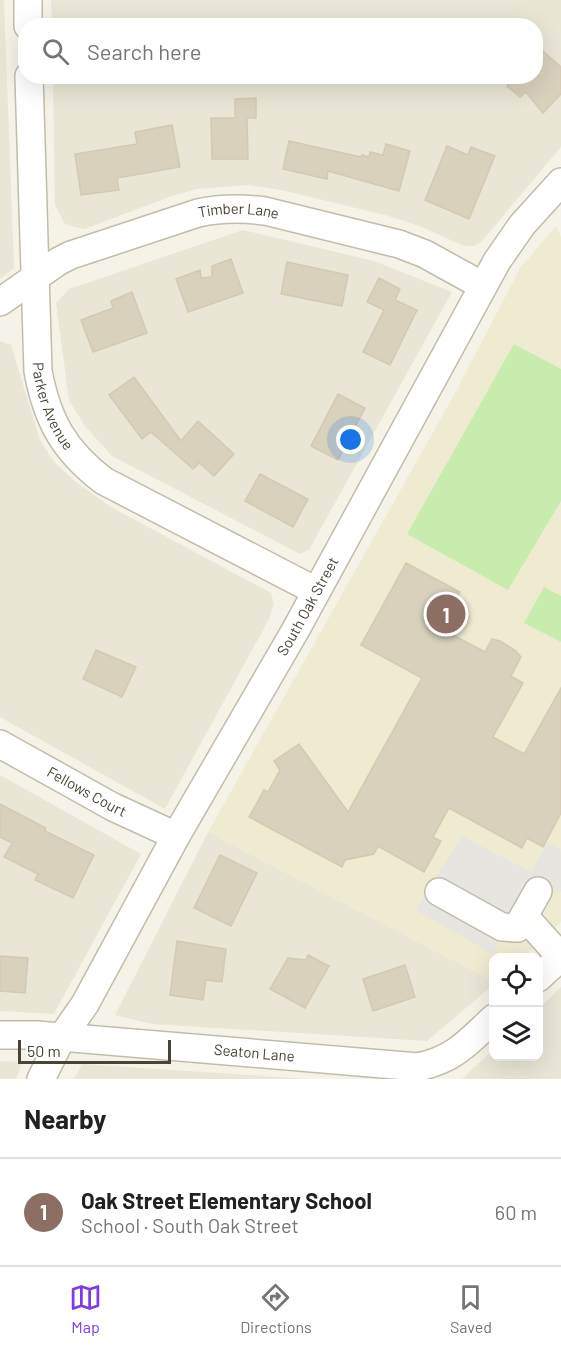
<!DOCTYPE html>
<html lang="en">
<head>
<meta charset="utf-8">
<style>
	:root { --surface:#fff; --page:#f6f6f6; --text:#202124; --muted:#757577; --line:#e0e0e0; --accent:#7c3aed }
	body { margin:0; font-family:Barlow,sans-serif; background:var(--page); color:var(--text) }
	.controls { position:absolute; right:18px; bottom:18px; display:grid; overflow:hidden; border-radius:12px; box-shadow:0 6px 24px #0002 }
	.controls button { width:54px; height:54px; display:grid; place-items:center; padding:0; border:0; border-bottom:2px solid var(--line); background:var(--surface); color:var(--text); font:30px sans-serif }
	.scale { position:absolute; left:18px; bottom:15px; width:153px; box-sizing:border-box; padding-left:6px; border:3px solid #494436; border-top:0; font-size:16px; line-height:21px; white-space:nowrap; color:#494436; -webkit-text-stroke:4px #fff; paint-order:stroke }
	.you { position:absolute; left:351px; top:440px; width:21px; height:21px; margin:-15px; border:4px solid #fff; border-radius:50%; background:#1a73e8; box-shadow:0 0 0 9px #1a73e833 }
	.badge { display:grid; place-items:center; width:39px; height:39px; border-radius:50%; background:var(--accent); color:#fff; font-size:20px; font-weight:700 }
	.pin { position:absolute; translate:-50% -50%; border:3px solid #fff; box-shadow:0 2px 6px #0006 }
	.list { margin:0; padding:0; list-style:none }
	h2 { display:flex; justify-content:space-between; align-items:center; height:78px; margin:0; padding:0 24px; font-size:26px }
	h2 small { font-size:20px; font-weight:400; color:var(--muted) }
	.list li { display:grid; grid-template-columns:39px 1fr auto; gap:18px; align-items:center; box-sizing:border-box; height:108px; padding:0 24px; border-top:2px solid var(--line) }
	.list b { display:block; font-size:22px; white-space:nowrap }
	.list p { margin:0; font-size:20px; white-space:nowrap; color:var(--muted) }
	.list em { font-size:20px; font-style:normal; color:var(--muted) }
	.icon { flex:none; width:33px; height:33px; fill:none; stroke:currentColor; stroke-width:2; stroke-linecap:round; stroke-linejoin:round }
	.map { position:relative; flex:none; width:561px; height:1079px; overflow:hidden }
	.search { position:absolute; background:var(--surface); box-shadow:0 6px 24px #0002; left:18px; right:18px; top:18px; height:66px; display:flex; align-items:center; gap:15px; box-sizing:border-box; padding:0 21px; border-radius:24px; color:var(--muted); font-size:22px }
	.sheet { height:186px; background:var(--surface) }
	nav { display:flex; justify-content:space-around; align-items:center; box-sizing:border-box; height:84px; border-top:2px solid var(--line); background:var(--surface); font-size:16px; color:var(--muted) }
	nav a { display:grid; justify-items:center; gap:3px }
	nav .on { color:var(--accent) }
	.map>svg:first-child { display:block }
	.residential { fill:#e9e6d6 }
	.education { fill:#efebd1 }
	.green { fill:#c7ecae }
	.parking { fill:#e6e5e0 }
	.building { fill:#d8d1bc; stroke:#d3caaf; stroke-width:1.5 }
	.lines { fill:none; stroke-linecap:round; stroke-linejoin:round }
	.minor-casing { stroke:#c1bdaa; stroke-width:30 }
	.minor { stroke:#fff; stroke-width:27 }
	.labels { text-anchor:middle; stroke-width:5; stroke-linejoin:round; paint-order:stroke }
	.street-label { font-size:15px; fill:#494436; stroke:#fff }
</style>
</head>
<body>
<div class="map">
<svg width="561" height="1079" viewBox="0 0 561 1079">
	<rect width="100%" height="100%" fill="#f5f3e8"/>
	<!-- residential -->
	<path class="residential" d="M0,0H4L14,268L0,279Z
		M51,0H561V147L482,241L474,246H464L417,225L385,215L281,190L248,185L197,189L172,196L85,229L75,227L65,224L55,205L53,77L536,76V26L52,25Z
		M243,230L374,261L452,292L309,550L300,554L112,456L85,426L69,400L56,303L69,289Z
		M0,341L11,345L40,440L54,462L76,482L111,507L271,593L274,604L269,619L165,809L0,717Z
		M0,775L141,854L54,1014L0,1011Z
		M208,832L493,981V985L427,1041L152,1024L115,1015Z
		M561,987V1079H462L493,1050L494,1056H538L539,1008Z
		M0,1061L22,1062L16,1079H0Z
		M82,1064L308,1079H74Z"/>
	<!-- education -->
	<path class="education" d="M556,226L561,237V922L524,957L494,958L493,981L208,832L454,395L520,268Z"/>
	<!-- green -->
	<path class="green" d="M514,344L561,369V501L508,590L407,534Z
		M544,587L561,596V642L524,623Z"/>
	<!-- parking -->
	<path class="parking" d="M462,836L531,872L547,843L561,849V892L530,890L492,954L416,910Z"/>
	<!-- building -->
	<path class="building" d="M536,45L561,67V94L543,113L526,92L520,97L507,86L514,76H536Z
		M256,98V118H247L248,159H212L211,118H235V99Z
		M172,125L180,167L117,178L119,190L81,195L75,154L137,144L135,132Z
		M289,141L361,157L362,155L369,157L370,152L383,155L386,144L410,151L399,191L328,171L327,179L283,169Z
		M447,146L468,155L471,147L495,156L469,219L425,200Z
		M231,259L243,293L188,312L176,279L200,270L201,278L212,277V266Z
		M287,262L348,275L342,306L281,294Z
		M379,278L400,289L395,300L417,310L390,365L363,352L384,310L367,302Z
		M132,292L147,333L93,352L81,320L113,308L111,301Z
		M134,377L181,441L198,421L234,454L214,476L196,460L198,464L193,469L151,432L142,439L109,395Z
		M338,394L365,408L338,460L311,446Z
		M260,474L308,499L293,527L245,501Z
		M406,563L460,592L440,628L485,652L492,639L500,641L516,651L521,657L511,676L523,683L493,737L524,754L561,688V813L543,847L527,838L522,848L449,808L433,837L441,841L424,872L378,846L374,854L345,860L342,867L249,817L264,790L268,792L280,770L274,761L299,744L348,812L422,678L361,645Z
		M96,650L136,667L122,697L83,679Z
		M0,804L46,828L45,831L94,855L73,898L35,880L38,874L4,857L12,843L0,837Z
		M220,855L257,873L231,926L194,908Z
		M177,941L226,949L222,982L206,980L203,1000L170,995Z
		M308,955L329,966L305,1008L270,989L288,958L306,960Z
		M0,956L28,958L25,993L0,991Z
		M405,965L415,997L373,1011L363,979Z"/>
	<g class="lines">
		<defs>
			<g id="minor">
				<path d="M28,0V26"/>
				<path id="s1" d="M29,76L38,371C47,420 64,451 104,481L316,591"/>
				<path id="s2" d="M0,302L59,261L71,255L198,213C221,208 241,208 265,211L399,244L425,254L483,286"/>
				<path id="s3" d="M0,744L113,807L176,836"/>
				<path d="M439,892L502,927L517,928L538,891"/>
				<path d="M524,916L561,957"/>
				<path d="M538,978L561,957"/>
				<path id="s4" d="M0,1035H37L418,1067C455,1059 467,1043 494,1018"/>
				<path id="s5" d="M41,1079L62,1037L85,1004L176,836L295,631L497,261L522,225L561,182"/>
			</g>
		</defs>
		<!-- minor casing -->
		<use href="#minor" class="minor-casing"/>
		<!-- minor -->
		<use href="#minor" class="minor"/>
	</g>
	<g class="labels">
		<!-- street labels -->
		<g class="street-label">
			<text dy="5" stroke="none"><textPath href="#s2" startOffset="260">Timber Lane</textPath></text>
			<text dy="5" stroke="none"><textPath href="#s1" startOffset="333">Parker Avenue</textPath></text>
			<text dy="5" stroke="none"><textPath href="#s5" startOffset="543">South Oak Street</textPath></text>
			<text dy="5" stroke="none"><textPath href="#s3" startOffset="99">Fellows Court</textPath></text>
			<text dy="5" stroke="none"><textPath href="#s4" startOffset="255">Seaton Lane</textPath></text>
		</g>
	</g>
</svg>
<div class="controls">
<button><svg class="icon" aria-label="locate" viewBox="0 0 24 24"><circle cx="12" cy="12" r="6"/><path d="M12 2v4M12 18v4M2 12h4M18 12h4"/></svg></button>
<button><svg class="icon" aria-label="layers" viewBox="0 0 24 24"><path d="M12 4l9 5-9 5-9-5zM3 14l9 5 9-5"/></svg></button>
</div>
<div class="scale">50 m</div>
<div class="you"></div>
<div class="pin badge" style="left:446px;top:614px;background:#8d6e63">1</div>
<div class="search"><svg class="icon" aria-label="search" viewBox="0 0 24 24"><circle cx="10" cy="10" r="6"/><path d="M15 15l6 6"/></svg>Search here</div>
</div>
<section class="sheet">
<h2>Nearby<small></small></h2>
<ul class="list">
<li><span class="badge" style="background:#8d6e63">1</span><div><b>Oak Street Elementary School</b><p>School · South Oak Street</p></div><em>60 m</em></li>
</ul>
</section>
<nav>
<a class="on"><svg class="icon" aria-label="map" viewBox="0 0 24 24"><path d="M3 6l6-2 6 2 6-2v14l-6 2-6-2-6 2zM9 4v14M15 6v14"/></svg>Map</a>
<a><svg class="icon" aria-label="directions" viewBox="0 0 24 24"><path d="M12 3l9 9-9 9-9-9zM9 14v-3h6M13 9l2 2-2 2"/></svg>Directions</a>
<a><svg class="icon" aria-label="saved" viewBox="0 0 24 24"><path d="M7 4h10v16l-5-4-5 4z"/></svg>Saved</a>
</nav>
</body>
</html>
